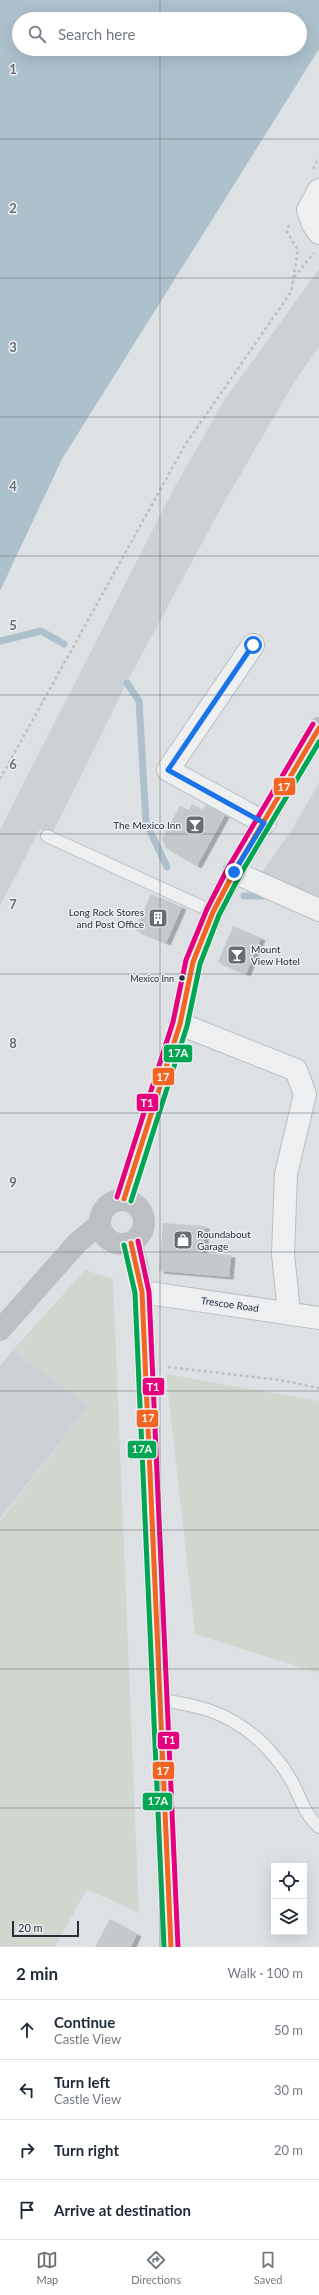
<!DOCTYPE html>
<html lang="en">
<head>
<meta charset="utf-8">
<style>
	:root { --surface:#fff; --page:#f2f2f3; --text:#1f2937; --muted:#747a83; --line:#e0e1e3; --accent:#676e75 }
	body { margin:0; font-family:Lato,sans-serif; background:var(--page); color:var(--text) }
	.controls { position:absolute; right:12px; bottom:12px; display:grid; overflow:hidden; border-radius:0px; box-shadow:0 4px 16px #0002 }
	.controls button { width:36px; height:36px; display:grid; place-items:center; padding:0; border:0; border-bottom:1px solid var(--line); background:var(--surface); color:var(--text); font:20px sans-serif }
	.scale { position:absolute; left:12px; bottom:10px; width:67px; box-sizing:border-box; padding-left:4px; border:2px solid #27303a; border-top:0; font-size:11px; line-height:14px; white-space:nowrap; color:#27303a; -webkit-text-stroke:3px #ebeff3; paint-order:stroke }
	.stop { position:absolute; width:12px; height:12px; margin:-9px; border:3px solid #1a73e8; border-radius:50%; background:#fff }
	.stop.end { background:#1a73e8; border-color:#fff; box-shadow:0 1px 4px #0008 }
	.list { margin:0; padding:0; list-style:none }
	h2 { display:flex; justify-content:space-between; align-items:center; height:52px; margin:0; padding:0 16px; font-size:17px }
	h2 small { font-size:13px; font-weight:400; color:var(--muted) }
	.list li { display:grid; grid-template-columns:26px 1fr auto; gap:12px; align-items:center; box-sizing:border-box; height:60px; padding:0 16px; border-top:1px solid var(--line) }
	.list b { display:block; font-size:15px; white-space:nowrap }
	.list p { margin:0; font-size:13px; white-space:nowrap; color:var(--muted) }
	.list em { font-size:13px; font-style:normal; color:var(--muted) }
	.icon { flex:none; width:22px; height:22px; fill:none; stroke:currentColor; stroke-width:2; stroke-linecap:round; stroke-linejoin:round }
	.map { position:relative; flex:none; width:319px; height:1947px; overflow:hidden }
	.search { position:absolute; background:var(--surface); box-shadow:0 4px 16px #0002; left:12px; right:12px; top:12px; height:44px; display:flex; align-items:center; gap:10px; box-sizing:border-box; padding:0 14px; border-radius:22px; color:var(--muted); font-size:15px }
	.sheet { height:292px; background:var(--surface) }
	nav { display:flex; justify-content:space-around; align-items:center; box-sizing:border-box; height:56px; border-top:1px solid var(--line); background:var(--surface); font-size:11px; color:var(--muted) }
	nav a { display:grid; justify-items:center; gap:2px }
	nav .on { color:var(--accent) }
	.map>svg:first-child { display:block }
	.built { fill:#ccd1d6 }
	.green { fill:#d0d7ce }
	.water { fill:#adc1cd; fill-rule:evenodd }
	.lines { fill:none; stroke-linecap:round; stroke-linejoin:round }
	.stream { stroke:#adc1cd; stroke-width:7 }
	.building { fill:#c6c9cb; filter:url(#shadow) }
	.lane-casing { stroke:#bcbfc1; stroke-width:14 }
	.street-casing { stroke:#bcbfc1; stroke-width:24 }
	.path { stroke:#bdc0c2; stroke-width:2.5; stroke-dasharray:3 3; stroke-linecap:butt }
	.lane { stroke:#edeff0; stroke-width:12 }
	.street { stroke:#edeff0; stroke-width:22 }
	.secondary { stroke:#bcc0c3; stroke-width:22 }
	.bus-1-casing { stroke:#ebeff3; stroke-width:8 }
	.bus-2-casing { stroke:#ebeff3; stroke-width:8 }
	.bus-3-casing { stroke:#ebeff3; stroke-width:8 }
	.bus-1 { stroke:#f26522; stroke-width:5 }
	.bus-2 { stroke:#00a651; stroke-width:5 }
	.bus-3 { stroke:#e5007d; stroke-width:5 }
	.route { stroke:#1a73e8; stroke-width:5 }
	.grid { fill:none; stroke:#676e75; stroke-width:1; stroke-opacity:0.55 }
	.bus-dot { fill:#27303a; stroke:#ebeff3; stroke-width:1.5 }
	.labels { text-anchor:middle; stroke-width:3; stroke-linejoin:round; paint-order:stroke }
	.bus-label { font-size:9px; fill:#27303a; stroke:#ebeff3; text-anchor:end }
	.poi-label { font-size:10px; fill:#27303a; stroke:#ebeff3; text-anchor:end }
	.street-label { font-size:10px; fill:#27303a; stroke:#ebeff3 }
	.grid-label { font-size:13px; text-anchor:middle; font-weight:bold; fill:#676e75; stroke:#ebeff3; stroke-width:3; stroke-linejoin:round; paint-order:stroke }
	.line-badge { stroke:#ebeff3; stroke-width:1.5 }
	.badge-label { font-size:11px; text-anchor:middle; font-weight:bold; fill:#fff }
</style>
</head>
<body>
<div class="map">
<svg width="319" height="1947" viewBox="0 0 319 1947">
	<defs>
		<filter id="shadow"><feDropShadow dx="4.5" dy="2.5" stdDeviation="0" flood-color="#0004"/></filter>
	</defs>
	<rect width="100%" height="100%" fill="#dee1e3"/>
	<!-- built -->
	<path class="built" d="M319,269V347L296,379L222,506L129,678L52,834L40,829L0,906V830L5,820L172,492L225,399Z
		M319,783V902L260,875L293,828Z
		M13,1350L89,1406L0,1519V1366Z"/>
	<!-- green -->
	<path class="green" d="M85,1270L113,1279L139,1913L87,1889L55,1947H0V1521L89,1406L13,1350Z
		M166,1374L319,1401V1673L195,1634Z"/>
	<!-- water -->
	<path class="water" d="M0,0H319V49L62,459L0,591ZM19,19H300V49H19Z"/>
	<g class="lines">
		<!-- stream -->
		<path class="stream" d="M0,641L41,631L64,644
			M127,683L139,701L146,822L167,867
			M244,896H266"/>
	</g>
	<!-- building -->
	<path class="building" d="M192,804L202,810L206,805L225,815L197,866L166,848L162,839L180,806L189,810Z
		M151,894L182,907L166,943L135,930Z
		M233,926L261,938L246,974L218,962Z
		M163,1223L205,1226L203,1253L231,1255L229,1277L159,1271Z
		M110,1919L137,1934L131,1947H95Z"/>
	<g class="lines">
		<defs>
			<path id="lane" d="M47,836L213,912
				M160,1699C177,1703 195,1705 211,1711C245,1723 273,1749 291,1780C300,1796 304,1814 319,1827"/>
			<path id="street" d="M319,190L308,210L313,224L319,233
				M253,645L168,770L265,823
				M234,872L319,910
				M180,1024L296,1070L305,1094L286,1174L283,1254L289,1312
				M142,1292L319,1318"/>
		</defs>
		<!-- lane casing -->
		<use href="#lane" class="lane-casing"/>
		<!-- street casing -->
		<use href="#street" class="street-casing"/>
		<!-- path -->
		<path class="path" d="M313,169L319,158
			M294,277L314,253
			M0,779L185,445L291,292L298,250L287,232L289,224
			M168,1367L280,1380L319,1388"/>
		<!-- lane -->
		<use href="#lane" class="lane"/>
		<!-- street -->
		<use href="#street" class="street"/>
		<!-- secondary -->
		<path class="secondary" d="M124,1199L180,1024L193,962L213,912L234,872L319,728
			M100 1222a22 22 0 1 1 44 0a22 22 0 1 1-44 0Z
			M131,1243L137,1264L142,1292L171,1947
			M0,1330L78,1242L100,1224"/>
		<defs>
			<path id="bus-1" d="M124,1199L180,1024L193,962L213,912L234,872L319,728
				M131,1243L142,1292L171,1947"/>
			<path id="bus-2" d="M131,1201L187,1026L200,964L219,915L240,875L319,742
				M124,1245L135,1293L164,1947"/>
			<path id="bus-3" d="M117,1197L173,1022L186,960L207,909L228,868L313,724
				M138,1241L149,1292L178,1947"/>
		</defs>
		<!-- bus-1 casing -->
		<use href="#bus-1" class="bus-1-casing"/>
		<!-- bus-2 casing -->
		<use href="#bus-2" class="bus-2-casing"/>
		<!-- bus-3 casing -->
		<use href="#bus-3" class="bus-3-casing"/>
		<!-- bus-1 -->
		<use href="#bus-1" class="bus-1"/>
		<!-- bus-2 -->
		<use href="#bus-2" class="bus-2"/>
		<!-- bus-3 -->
		<use href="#bus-3" class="bus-3"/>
	</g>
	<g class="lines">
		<!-- route -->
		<path class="route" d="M234,872L264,823L168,770L253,645"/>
	</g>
	<!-- grid -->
	<path class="grid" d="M160,0V19M160,49V1947M0,139H319M0,278H319M0,417H319M0,556H319M0,695H319M0,834H319M0,974H319M0,1113H319M0,1252H319M0,1391H319M0,1530H319M0,1669H319M0,1808H319"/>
	<!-- icons -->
	<defs>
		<symbol id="bar-square" viewBox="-11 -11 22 22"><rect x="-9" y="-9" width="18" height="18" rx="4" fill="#676e75" stroke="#ebeff3"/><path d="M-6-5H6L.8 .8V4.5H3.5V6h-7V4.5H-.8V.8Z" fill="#fff"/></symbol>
		<symbol id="building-square" viewBox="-11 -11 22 22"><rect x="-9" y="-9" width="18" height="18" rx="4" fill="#676e75" stroke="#ebeff3"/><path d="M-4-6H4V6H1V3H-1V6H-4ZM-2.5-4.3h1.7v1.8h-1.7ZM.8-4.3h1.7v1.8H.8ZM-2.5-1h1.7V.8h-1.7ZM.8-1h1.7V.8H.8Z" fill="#fff"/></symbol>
		<symbol id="shop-square" viewBox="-11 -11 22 22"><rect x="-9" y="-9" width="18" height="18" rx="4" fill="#676e75" stroke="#ebeff3"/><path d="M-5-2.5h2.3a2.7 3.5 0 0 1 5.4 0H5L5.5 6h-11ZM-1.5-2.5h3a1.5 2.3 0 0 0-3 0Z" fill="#fff"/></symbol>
	</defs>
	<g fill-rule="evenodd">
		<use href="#bar-square" x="184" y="814" width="22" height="22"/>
		<use href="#building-square" x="147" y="907" width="22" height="22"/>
		<use href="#bar-square" x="226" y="944" width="22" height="22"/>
		<use href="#shop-square" x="172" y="1229" width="22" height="22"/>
	</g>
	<!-- markers -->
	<circle class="bus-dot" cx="182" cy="978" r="3.5"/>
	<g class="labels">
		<!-- bus labels -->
		<g class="bus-label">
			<text x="174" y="982">Mexico Inn</text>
		</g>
		<!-- poi labels -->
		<g class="poi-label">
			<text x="181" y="829">The Mexico Inn</text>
			<text x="144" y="916">Long Rock Stores<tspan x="144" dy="12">and Post Office</tspan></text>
			<text x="251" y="953" text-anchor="start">Mount<tspan x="251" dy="12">View Hotel</tspan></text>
			<text x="197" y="1238" text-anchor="start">Roundabout<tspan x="197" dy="12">Garage</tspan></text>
		</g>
		<!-- street labels -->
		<g class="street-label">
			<text transform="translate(230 1304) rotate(8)" y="4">Trescoe Road</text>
		</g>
	</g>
	<g class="grid-label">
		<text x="13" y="74">1</text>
		<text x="13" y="213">2</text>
		<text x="13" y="352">3</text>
		<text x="13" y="491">4</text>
		<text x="13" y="630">5</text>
		<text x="13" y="769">6</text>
		<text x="13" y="909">7</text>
		<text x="13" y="1048">8</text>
		<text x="13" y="1187">9</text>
	</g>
	<g class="line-badge">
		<rect x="273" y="777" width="23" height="19" rx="4" fill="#f26522"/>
		<rect x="163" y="1044" width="30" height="19" rx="4" fill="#00a651"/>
		<rect x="152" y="1067" width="23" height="19" rx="4" fill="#f26522"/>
		<rect x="136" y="1093" width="23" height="19" rx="4" fill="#e5007d"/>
		<rect x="142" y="1377" width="23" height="19" rx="4" fill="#e5007d"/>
		<rect x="136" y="1409" width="23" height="19" rx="4" fill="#f26522"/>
		<rect x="127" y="1440" width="30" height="19" rx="4" fill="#00a651"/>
		<rect x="157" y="1731" width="23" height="19" rx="4" fill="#e5007d"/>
		<rect x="152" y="1761" width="23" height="19" rx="4" fill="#f26522"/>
		<rect x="142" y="1792" width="31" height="19" rx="4" fill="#00a651"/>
	</g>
	<g class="badge-label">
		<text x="284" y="791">17</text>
		<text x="178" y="1057">17A</text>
		<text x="163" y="1081">17</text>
		<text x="147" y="1107">T1</text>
		<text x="153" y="1391">T1</text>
		<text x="148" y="1422">17</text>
		<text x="142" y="1453">17A</text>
		<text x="169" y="1744">T1</text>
		<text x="163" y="1775">17</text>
		<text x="158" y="1805">17A</text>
	</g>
</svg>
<div class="controls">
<button><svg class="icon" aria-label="locate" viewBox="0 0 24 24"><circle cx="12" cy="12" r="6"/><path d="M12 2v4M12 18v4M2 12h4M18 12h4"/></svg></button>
<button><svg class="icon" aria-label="layers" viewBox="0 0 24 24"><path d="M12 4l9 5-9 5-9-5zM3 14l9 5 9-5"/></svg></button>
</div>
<div class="scale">20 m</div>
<div class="stop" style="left:253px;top:645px"></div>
<div class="stop end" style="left:234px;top:872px"></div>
<div class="search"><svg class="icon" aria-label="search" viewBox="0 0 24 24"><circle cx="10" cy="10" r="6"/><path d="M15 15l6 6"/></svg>Search here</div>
</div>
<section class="sheet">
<h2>2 min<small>Walk · 100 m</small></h2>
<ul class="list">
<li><svg class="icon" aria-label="ahead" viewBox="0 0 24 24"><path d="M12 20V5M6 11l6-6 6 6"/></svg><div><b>Continue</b><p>Castle View</p></div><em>50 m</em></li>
<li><svg class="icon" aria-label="left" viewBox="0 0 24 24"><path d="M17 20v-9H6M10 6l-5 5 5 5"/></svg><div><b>Turn left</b><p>Castle View</p></div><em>30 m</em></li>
<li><svg class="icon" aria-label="right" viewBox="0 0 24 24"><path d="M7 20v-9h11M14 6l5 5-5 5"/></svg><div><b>Turn right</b></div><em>20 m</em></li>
<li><svg class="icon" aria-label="arrive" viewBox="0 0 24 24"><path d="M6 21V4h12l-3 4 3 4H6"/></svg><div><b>Arrive at destination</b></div></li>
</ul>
</section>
<nav>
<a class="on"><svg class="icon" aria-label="map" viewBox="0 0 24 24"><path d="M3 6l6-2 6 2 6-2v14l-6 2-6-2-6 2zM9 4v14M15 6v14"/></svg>Map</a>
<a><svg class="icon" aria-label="directions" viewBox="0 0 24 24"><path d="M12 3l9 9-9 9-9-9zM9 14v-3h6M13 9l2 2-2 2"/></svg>Directions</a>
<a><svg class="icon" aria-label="saved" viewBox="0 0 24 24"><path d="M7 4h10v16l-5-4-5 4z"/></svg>Saved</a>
</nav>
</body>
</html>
